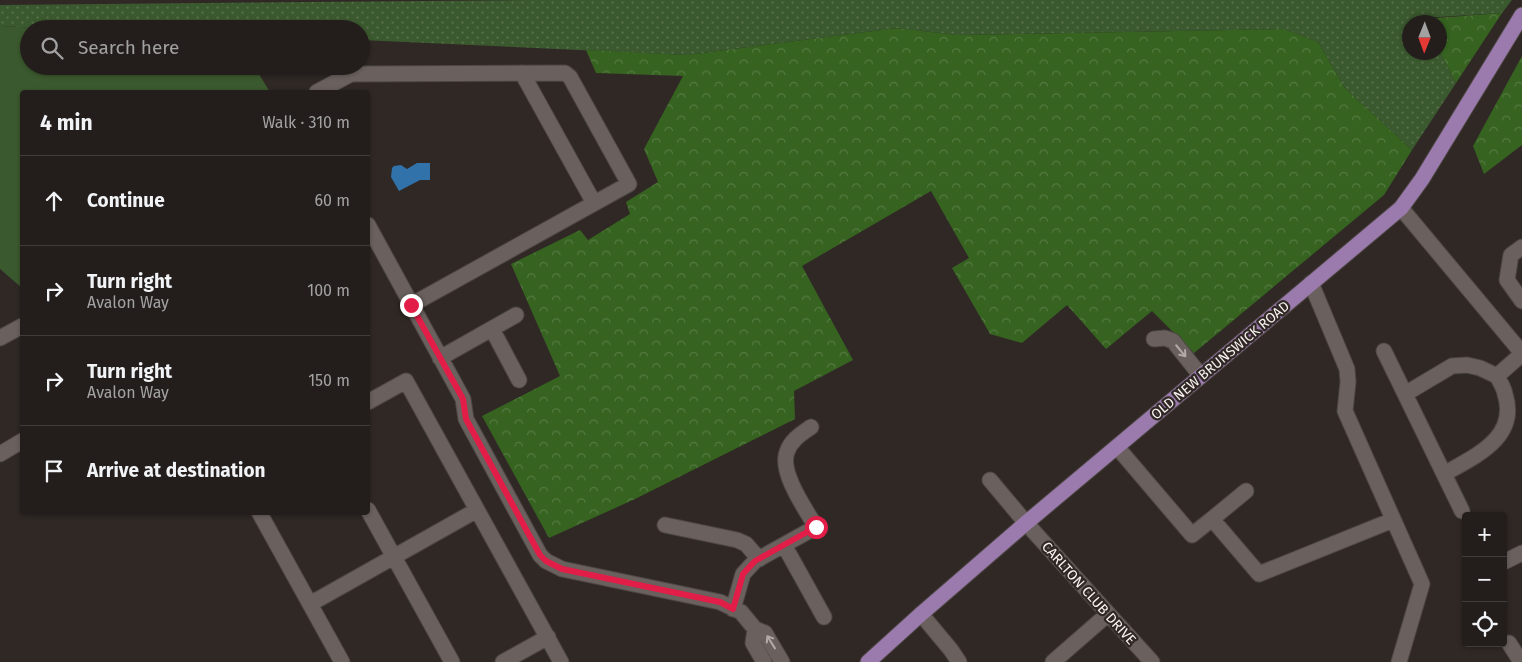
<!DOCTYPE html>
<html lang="en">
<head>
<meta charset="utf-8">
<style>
	:root { --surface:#231e1c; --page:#2b2725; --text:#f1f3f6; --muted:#a3a2a3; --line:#403c3b }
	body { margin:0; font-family:"Fira Sans",sans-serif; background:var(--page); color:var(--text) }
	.controls { position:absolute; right:15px; bottom:15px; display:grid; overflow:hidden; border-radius:5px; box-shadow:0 1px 4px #0004 }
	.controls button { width:45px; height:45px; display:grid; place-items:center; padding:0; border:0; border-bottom:1px solid var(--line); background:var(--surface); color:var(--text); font:25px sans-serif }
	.compass { position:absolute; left:1402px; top:15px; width:45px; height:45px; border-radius:50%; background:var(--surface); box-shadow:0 1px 4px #0004; rotate:181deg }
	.stop { position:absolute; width:15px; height:15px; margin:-11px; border:4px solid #e11d48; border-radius:50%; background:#fff }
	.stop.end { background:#e11d48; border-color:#fff; box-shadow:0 1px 5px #0008 }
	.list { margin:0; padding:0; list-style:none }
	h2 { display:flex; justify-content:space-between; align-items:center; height:65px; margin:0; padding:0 20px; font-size:21px }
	h2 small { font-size:16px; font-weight:400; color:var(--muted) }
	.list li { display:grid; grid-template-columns:32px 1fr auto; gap:15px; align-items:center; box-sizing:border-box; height:90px; padding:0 20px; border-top:1px solid var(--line) }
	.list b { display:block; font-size:19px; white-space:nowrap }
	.list p { margin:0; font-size:16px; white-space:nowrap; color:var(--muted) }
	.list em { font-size:16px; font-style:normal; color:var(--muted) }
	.icon { flex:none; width:28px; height:28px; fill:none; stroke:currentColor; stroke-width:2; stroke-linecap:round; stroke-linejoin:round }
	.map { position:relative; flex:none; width:1522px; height:662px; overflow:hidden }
	.search { position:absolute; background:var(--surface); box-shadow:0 1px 4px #0004; left:20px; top:20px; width:350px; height:55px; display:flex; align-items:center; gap:12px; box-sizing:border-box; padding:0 18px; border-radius:28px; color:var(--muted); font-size:19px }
	.panel { position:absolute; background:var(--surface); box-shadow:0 1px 4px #0004; left:20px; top:90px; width:350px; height:425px; border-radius:5px }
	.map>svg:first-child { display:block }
	.grass { fill:url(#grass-dots) }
	.forest { fill:url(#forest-crowns) }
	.park { fill:#3b592e }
	.water { fill:#3272aa }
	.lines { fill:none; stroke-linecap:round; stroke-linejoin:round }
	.minor-casing { stroke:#4d4644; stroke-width:17 }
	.major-casing { stroke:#4d4644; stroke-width:17 }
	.minor { stroke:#6a615e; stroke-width:15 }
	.major { stroke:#9b7bad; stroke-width:15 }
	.oneway { stroke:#b1aaa8 }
	.route { stroke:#e11d48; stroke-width:6 }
	.labels { text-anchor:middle; stroke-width:4.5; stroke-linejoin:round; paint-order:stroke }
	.street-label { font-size:14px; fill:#f8f3f1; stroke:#2f2825 }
</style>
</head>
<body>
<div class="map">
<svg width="1522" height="662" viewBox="0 0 1522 662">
	<defs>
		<pattern id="grass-dots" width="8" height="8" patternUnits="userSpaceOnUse" patternTransform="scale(1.25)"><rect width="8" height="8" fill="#3b592e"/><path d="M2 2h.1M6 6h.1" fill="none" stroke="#58714d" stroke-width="1.8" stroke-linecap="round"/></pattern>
		<pattern id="forest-crowns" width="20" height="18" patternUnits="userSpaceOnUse" patternTransform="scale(1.25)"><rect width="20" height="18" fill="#366320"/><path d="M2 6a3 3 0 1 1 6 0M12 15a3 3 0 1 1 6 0" fill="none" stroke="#547a41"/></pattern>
	</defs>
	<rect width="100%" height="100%" fill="#2f2825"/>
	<!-- grass -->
	<path class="grass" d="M529,0H1512L1502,13L1423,18L1424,22H1410V52H1440L1456,83L1412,150L1345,88L1318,42L1284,29L957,35L897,28L687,55L361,40V29H57L0,26V5Z"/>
	<!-- forest -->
	<path class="forest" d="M1502,13L1456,83L1440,52V22H1424L1422,19Z
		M897,28L957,35L1284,29L1318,42L1345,88L1412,150L1384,195L1194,353L1152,311L1106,349L1067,305L1022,343L990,334L952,268L969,258L931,191L802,266L853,360L794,391L795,419L635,499L549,538L482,416L560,376L511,264L580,230L588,240L630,214L626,202L658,182L644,149L683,76L596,73L586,50L687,55Z
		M1522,56V145L1484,174L1473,146Z"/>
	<!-- park -->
	<path class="park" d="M0,26L57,29H29V66H254L270,92H22V288L0,269Z"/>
	<!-- water -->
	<path class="water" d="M417,163H430V180H420L399,191L391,177L392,168L394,166L401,165L407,169Z"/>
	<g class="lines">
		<defs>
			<path id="minor" d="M522,73L594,203
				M317,92L351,74L565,73L570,77L629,184L411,305
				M1401,208L1522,353
				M368,225L463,399L466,419L540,555L546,561L562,569L720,602L741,612L755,629L765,633L782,662
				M1522,247L1511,255L1507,280L1522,301
				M1311,283L1347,369L1348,382L1345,411L1422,584L1399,662
				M492,329L519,380
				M0,338L22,326
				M1154,339L1165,338L1173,341L1201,376
				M1384,351L1462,511
				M440,358L516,315
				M1497,376L1522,354
				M1405,394L1452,366L1467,365L1480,368L1497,376C1500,382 1504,388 1505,394C1519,438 1475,456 1444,474
				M368,402L406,381L561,662
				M1117,447L1192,535L1212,519L1259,574L1393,520
				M0,454L22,441
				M990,480L1026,523L1152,662
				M368,510L452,662
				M259,512L342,662
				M1212,519L1246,491
				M665,525L737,540L746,544L759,559
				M784,545L824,617
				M1504,562L1522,553
				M310,604L477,510
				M733,609L743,574L755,561L816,527C806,510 779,472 787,452C791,440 801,434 811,427
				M921,614L951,650L959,662
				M755,629L753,643L764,662
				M1509,643L1521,662
				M503,662L548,637
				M1053,662L1108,614"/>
			<path id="major" d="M868,662L921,614L1026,523L1401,208L1422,179L1522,15"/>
		</defs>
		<!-- minor casing -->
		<use href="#minor" class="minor-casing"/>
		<!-- major casing -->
		<use href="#major" class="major-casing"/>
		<!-- minor -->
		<use href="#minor" class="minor"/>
		<!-- major -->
		<use href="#major" class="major"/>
	</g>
	<!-- one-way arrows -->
	<defs><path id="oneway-shaft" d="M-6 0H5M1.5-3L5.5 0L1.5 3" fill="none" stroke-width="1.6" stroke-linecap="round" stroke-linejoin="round" transform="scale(1.25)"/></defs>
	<g class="oneway">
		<use href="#oneway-shaft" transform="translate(1181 351) rotate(50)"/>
		<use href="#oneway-shaft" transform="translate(771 642) rotate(-122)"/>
	</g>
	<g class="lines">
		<!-- route -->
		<path class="route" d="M411,305L463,399L466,419L540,555L546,561L562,569L720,602L733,609L743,574L755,561L816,527"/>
	</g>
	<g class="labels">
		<!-- street labels -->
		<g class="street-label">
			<text transform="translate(1220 360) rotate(-40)" y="5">OLD NEW BRUNSWICK ROAD</text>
			<text transform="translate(1089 593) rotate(48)" y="5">CARLTON CLUB DRIVE</text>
		</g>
	</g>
</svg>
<div class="controls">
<button>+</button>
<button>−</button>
<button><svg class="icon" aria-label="locate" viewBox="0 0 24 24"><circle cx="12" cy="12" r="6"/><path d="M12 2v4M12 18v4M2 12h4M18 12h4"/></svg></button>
</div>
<svg class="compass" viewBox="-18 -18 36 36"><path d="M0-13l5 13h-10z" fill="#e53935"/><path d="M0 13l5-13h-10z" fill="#a3a2a3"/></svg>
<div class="stop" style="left:816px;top:527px"></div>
<div class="stop end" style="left:411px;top:305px"></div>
<div class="search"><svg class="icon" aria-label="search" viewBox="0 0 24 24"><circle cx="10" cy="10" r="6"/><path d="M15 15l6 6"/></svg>Search here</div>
<section class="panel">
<h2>4 min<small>Walk · 310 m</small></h2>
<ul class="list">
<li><svg class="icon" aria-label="ahead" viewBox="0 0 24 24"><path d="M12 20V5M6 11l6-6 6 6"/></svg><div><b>Continue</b></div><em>60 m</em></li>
<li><svg class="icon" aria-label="right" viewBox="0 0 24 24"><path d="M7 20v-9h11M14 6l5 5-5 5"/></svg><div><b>Turn right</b><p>Avalon Way</p></div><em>100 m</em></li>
<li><svg class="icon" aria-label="right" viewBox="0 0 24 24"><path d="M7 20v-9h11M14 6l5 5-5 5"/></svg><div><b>Turn right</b><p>Avalon Way</p></div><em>150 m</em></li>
<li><svg class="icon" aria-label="arrive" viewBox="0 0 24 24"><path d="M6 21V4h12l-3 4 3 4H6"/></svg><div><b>Arrive at destination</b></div></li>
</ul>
</section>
</div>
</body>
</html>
